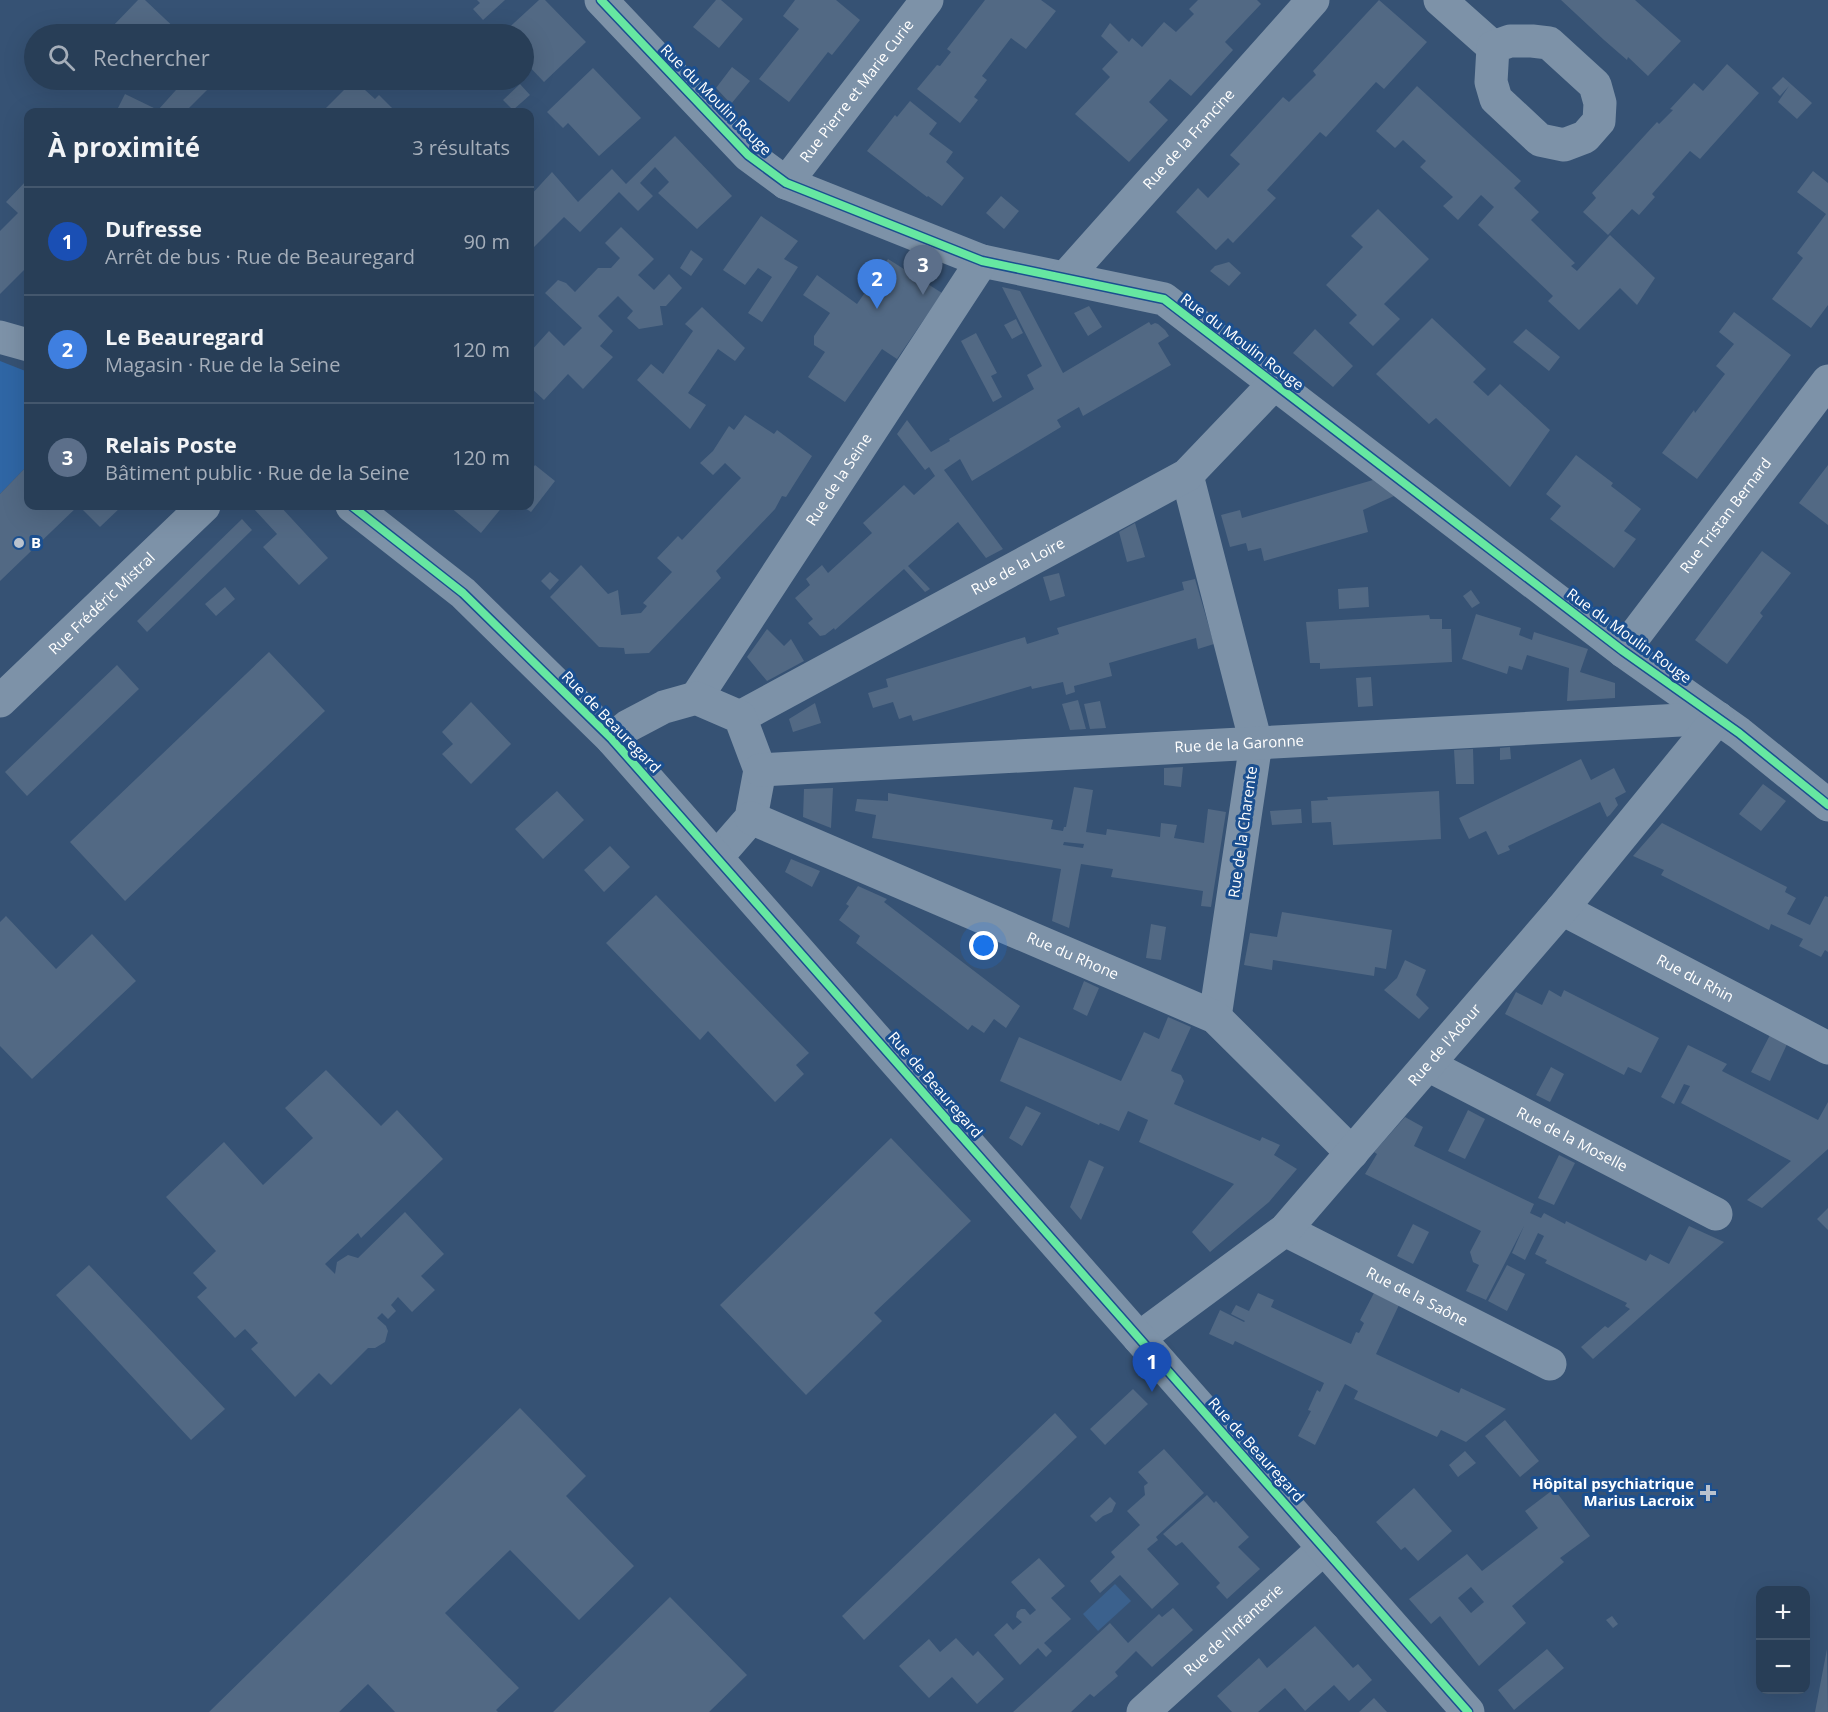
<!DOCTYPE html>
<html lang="fr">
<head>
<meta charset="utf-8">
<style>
	:root { --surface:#283e57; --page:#30455d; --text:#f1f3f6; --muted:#a5aeba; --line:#44576d; --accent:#e69b98 }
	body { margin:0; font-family:"Open Sans",sans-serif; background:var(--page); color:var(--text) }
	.controls { position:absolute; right:18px; bottom:18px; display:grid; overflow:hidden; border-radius:12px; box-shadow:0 6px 24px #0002 }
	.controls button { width:54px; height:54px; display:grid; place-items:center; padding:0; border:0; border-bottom:2px solid var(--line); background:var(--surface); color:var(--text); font:30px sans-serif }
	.you { position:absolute; left:984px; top:946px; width:21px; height:21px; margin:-15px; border:4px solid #fff; border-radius:50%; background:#1a73e8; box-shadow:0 0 0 9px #1a73e833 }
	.badge { display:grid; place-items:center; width:39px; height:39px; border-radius:50%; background:var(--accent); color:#fff; font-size:20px; font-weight:700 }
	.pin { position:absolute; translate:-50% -50px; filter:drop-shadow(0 2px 3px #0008) }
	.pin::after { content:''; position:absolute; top:32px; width:21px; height:18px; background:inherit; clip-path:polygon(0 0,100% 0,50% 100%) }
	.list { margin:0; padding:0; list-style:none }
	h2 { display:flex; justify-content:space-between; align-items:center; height:78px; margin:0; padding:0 24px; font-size:26px }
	h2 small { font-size:20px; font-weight:400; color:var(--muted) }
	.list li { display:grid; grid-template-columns:39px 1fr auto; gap:18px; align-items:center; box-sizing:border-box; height:108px; padding:0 24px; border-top:2px solid var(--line) }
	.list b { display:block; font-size:22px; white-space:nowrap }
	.list p { margin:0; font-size:20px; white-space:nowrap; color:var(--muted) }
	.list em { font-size:20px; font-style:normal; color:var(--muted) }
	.icon { flex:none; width:33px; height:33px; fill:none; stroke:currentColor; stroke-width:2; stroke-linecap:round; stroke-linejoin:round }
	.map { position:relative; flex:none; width:1828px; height:1712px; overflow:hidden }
	.search { position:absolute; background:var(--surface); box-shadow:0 6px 24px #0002; left:24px; top:24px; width:510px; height:66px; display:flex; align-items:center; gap:15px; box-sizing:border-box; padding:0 21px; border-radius:33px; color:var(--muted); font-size:22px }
	.panel { position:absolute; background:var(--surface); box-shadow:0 6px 24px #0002; left:24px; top:108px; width:510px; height:402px; border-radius:12px }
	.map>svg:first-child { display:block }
	.green { fill:#2f66a5 }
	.water { fill:#3b618d }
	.building { fill:#526984; fill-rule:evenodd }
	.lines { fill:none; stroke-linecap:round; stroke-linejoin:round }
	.minor { stroke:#7d92a8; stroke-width:33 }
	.tertiary { stroke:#7d92a8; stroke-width:33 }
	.cycleway-casing { stroke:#1b4f8f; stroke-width:11 }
	.cycleway { stroke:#66e7a1; stroke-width:8 }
	.poi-dot { fill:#b9c2ce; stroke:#1b4f8f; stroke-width:2 }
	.labels { text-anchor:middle; stroke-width:6; stroke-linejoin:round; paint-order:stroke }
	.street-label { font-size:15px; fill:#fff; stroke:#1b4f8f }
	.poi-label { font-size:15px; font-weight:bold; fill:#fff; stroke:#1b4f8f; text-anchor:start }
</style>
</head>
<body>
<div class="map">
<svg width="1828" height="1712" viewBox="0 0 1828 1712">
	<rect width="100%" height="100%" fill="#365274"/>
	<!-- green -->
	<path class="green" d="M0,361L28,372V465L0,494Z"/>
	<!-- water -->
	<path class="water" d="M1115,1584L1131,1601L1098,1631L1083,1614Z"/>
	<!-- building -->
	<path class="building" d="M138,0H145L181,34H120L112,27Z
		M477,0H505L483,20L473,9L480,3Z
		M539,0H545L586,42L544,82L524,61V34H502Z
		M716,0H721L743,19L719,48L693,27Z
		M795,0H836L860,20L832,55L828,52L789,102L759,79L799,29L783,16Z
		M985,0H1041L1056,11L1026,49L1011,38L982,76L987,80L974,97L978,100L960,123L917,89L937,65L940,66L951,52L947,49Z
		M1198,0H1257L1261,4L1225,42L1233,50L1191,96L1170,79L1149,102L1168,120L1129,162L1075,114L1110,77L1102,69L1118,52L1101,36L1110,23L1129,42L1132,38L1142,47L1164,22L1176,32L1194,14L1189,9Z
		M1379,0L1427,42L1384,89L1376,82L1326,137L1320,132L1267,190L1276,198L1233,243L1228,238L1216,250L1176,212L1198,188L1208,198L1240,164L1230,155L1283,97L1289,102L1316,75L1313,71Z
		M1561,0H1635L1681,41L1648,76L1628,57L1627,60L1604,40Z
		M1727,64L1759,93L1700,159L1690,151L1652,194L1655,197L1639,215L1632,209L1608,235L1583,212L1596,198L1592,193L1657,122L1659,124L1673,110L1670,109L1694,83L1703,91Z
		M732,67L750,81L731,104L716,88Z
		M593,68L641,118L599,156L568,123L563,128L547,112Z
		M1783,77L1812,103L1797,119L1778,102L1789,86L1780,96L1772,88Z
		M166,80H217L185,112H116L125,94L158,110L176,90Z
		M354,80L375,99L379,95L396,112H331L326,108Z
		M520,84L530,95L513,110L503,100Z
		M1417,86L1521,181L1514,188L1539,212L1531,220L1575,263L1571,266L1577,271L1610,235L1655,278L1637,305L1620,288L1579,330L1548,301L1553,296L1478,225L1494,207L1481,195L1458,220L1443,206L1453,197L1420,167L1426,161L1403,140L1395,148L1376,131Z
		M910,101L937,123L929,134L953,152L946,162L964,178L942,206L928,196L927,197L867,151L895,115L897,117Z
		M675,136L732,196L697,229L658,193L669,182L655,167L640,183L653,196L638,211L619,192L580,232L564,217L530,251V196L552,172L578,202L612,169L626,184Z
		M1813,171L1828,183V305L1811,328L1772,299L1803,258L1797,253L1826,214L1797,192Z
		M28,179V266L0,294V231L18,213L6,202Z
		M1001,196L1019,211L1004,229L986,213Z
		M1378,209L1429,259L1384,304L1400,319L1373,346L1349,323L1357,315L1326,285L1363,247L1351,236Z
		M761,216L798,241L784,259L798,267L762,322L748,313L772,277L758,268L745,285L723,270Z
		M621,227L654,259L638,275L654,290L669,274L682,288L666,306H660L663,325L639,329L627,318L633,311L618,296L598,316L613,331L600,346L613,357L583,389L568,374L544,400L530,387V352L549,331L564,346L582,328L545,293L558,280L566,283L575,292L598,268H611L620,258L605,243Z
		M691,250L703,259L691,276L680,268Z
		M888,259L942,293L897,359L882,349L845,402L808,377L825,352L814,345V336L830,313L803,295L817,275L857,304Z
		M1229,262L1241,273L1229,286L1210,271L1215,266Z
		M1002,287L1020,291L1063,373L1149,322L1151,325L1155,323L1158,324L1165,330L1169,336L1158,343L1171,365L1083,416L1079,407L1057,420L1061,427L972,481L960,459L944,470L1003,549L986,558L958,522L908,566L930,589L925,592L904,569L835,630L834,628L825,635L820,636L808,623L813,619L795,598L810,585L806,579L822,565L828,573L872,533L863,523L904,485L914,495L935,476L929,467L925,470L897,434L907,420L931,452L950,441L949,439L1034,389L1027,375L1042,366Z
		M1089,306L1102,327L1088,336L1074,313Z
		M702,307L745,348L735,361L718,349L688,393L706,405L690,429L637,380L651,364L663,374L693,331L685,324Z
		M1734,312L1791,355L1697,479L1662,453L1694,410L1695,413L1725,374L1716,366L1734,344L1719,332Z
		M1432,318L1486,369L1473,382L1488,396L1500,384L1550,430L1510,487L1436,418L1429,424L1376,374Z
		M1016,319L1023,333L1012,339L1004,325Z
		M1315,329L1353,366L1333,387L1293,353Z
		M1526,329L1560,357L1549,371L1513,342Z
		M976,333L997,373L991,376L1002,397L993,402L961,341Z
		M745,415L774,434L777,430L812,456L786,497L782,496L775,509L716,571L721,578L649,653L625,654L624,648L599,647L550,597L581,565L608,594L618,590L621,615L641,613L647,606L643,603L672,572L657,558L678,536L682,540L741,478L725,463L713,475L700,463L713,451L729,426L734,430Z
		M1576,455L1613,483L1611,486L1641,509L1624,531L1636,539L1614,568L1550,519L1561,506L1546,494Z
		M28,465V506H78L0,581V494Z
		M535,465L555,481L531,512L522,506H530V472Z
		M1828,465V525L1799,503Z
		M1373,480L1394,496L1363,510L1368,532L1264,561L1261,548L1248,551L1246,543L1230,547L1221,515L1240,510L1242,518Z
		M79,506H122L100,527Z
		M256,506H280L328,558L299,585L263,547L277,534L253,508Z
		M449,506H503L481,533Z
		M242,519L252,530L147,632L137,621Z
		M1135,523L1145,557L1127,562L1119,532Z
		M1762,551L1791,573L1760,613L1763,616L1727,664L1695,640Z
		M550,572L559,580L550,590L541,581Z
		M1059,573L1065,596L1050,601L1043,577Z
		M1195,579L1214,644L1198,649L1196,638L1109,663L1112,676L1074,686L1075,692L1066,695L1063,682L1032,689L1031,686L913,721L911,715L899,719L893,702L873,708L868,693L888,687L886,679L1025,637L1027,644L1059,634L1057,628L1184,590L1182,582Z
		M225,587L235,599L216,616L205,604Z
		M1368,587L1369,607L1339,609L1338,589Z
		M1471,590L1480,603L1472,608L1463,596Z
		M1476,614L1521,628L1519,635L1532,640L1534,632L1588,649L1580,672L1615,683V698L1567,701L1569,668L1527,655L1522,670L1509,666L1507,674L1462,659Z
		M1429,615L1430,619H1442V629H1451L1452,662L1320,669V663H1310L1306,622Z
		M767,629L784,646L791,639L804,661L767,681L747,657Z
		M269,652L325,711L125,901L70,842Z
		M117,665L139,689L27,796L5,772Z
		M1371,677L1373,706L1358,707L1356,678Z
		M1078,700L1086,729L1070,730L1062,704Z
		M1100,701L1106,728L1090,729L1084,704Z
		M471,702L511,744L471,784L442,754L453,744L442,732Z
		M815,703L821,723L793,732L789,719Z
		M1510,747L1511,759L1500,760V748Z
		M1473,749L1474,784H1456L1454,750Z
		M1581,759L1591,780L1614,768L1626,792L1615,798L1618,805L1610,815L1607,817L1600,802L1508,846L1510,850L1498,855L1486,831L1469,839L1459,818Z
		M1183,767L1181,787L1164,785V768Z
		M1763,784L1786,801L1761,831L1739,814Z
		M1074,787L1093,790L1086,832L1106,835L1107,829L1160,837L1161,823L1177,825L1174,838L1204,843L1208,809L1226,812L1211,907L1201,906L1203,891L1111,877L1113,869L1081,864L1069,928L1052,921L1061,869L872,838L876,815L855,811L857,799L888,801V793L1053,820L1051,829L1063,831L1064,827H1066ZM1064,842L1084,844L1083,848L1063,845Z
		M833,788L831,828L803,817L804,789Z
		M557,791L584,820L543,859L515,829Z
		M1439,791L1441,839L1333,845L1331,822L1312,823L1311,801L1328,800L1327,797Z
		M1301,809L1302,823L1272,825L1270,811Z
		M1662,823L1787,887L1785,892L1796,898L1787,914L1810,925L1825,896L1828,897V952L1825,950L1821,957L1799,946L1803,939L1771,924L1769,930L1661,875L1664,870L1633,856Z
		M610,846L630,867L604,892L584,870Z
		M791,859L820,871L812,887L785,872Z
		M858,886L887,899L884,902L1020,1006L1006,1028L994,1019L984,1033L972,1025L968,1030L856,943L860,936L839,920L849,906L846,904Z
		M656,895L809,1053L796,1065L804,1074L775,1102L708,1031L700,1040L606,943Z
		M1282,912L1392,930L1386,969L1375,967L1374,976L1273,960L1272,970L1244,965L1250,933L1277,937Z
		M6,916L56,969L92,934L136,981L32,1079L0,1046V922Z
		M1151,924L1166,927L1161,960L1146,958Z
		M1405,960L1426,970L1416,995L1429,1008L1419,1019L1384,990L1397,978Z
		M1084,981L1099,988L1087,1016L1073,1009Z
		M1549,990L1561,997L1564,990L1659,1038L1641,1073L1628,1067L1624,1075L1505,1014L1516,992L1542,1005Z
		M1168,1017L1191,1027L1171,1071L1181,1075L1184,1081L1174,1104L1260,1141L1262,1137L1280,1145L1274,1155L1297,1169L1269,1202L1210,1252L1192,1232L1234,1184L1139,1142L1148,1120L1128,1111L1119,1131L1100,1123L1099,1125L1000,1081L1019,1037L1121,1081L1144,1032L1159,1039Z
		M1771,1033L1788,1042L1770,1081L1751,1072Z
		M1688,1045L1727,1064L1722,1071L1818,1120L1828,1102V1149L1762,1208L1747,1200L1791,1161L1681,1103L1690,1086L1684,1084L1674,1104L1661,1097Z
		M1551,1067L1564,1074L1550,1102L1536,1095Z
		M326,1070L381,1126L397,1110L443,1159L361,1238L358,1233L325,1264L335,1274L337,1262L348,1255L358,1258L405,1212L444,1254L421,1276L435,1290L412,1312L398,1297L391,1305L396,1311L388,1319L382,1313L377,1318L386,1326L388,1331L385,1342L375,1348H368L331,1385L319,1373L295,1397L251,1349L258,1343L245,1329L235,1338L197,1297L207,1288L193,1273L216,1251L166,1197L224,1142L263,1185L313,1138L285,1108Z
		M1026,1106L1041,1113L1022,1146L1009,1138Z
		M1468,1110L1485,1119L1465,1159L1448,1151Z
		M1405,1117L1423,1127L1414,1146L1534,1204L1530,1213L1541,1218L1544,1213L1565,1224L1566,1221L1646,1261L1650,1254L1669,1264L1689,1226L1724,1242L1593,1359L1581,1347L1605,1326L1608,1328L1630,1309L1625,1306L1627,1303L1545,1263L1547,1260L1535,1254L1544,1236L1538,1233L1525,1260L1512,1253L1524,1226L1486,1300L1466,1291L1479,1265L1473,1262L1470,1252L1481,1231L1365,1174L1377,1154L1374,1152Z
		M891,1138L971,1221L874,1313L882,1321L806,1395L720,1305Z
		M1559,1155L1575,1163L1554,1205L1538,1198Z
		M1089,1160L1104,1167L1081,1220L1070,1207Z
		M1828,1208V1230L1817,1219Z
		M1413,1224L1429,1232L1413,1264L1397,1256Z
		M89,1265L225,1409L191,1440L56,1295Z
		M1507,1265L1525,1274L1507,1311L1488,1301Z
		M1258,1293L1274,1300L1271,1307L1351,1344L1356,1332L1359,1333L1364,1323L1360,1320L1374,1293L1399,1305L1376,1354L1459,1393L1461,1388L1506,1409L1466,1442L1441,1430L1437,1437L1354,1399L1358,1391L1345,1384L1315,1445L1298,1436L1311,1411L1308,1410L1317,1390L1320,1392L1324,1383L1235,1341L1233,1345L1209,1334L1220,1310L1244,1322L1245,1321L1231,1314L1236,1305L1249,1311Z
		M1133,1389L1148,1404L1105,1445L1090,1429Z
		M520,1408L586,1476L566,1496L634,1566L579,1620L510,1550L445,1613L519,1688L496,1710L498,1712H395L368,1684L339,1712H209Z
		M1055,1413L1077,1437L864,1640L842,1616Z
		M1505,1420L1539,1461L1520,1477L1485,1436Z
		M1164,1449L1204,1493L1156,1537L1158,1540L1147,1549L1179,1584L1152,1609L1120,1575L1100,1593L1090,1581L1115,1557L1111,1552L1140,1525L1127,1511L1145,1495L1144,1486L1148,1483L1138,1472Z
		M1465,1451L1476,1463L1458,1477L1449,1465Z
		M1414,1488L1452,1531L1418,1561L1405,1547L1401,1550L1376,1522Z
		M1554,1489L1590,1536L1560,1558L1564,1562L1512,1606L1526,1623L1479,1666L1440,1616L1431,1624L1409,1599L1467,1554L1482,1571L1538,1528L1525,1511ZM1471,1587L1484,1602L1471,1613L1458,1598Z
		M1207,1495L1214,1503L1216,1501L1247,1535L1249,1537L1238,1547L1260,1569L1227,1599L1216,1587L1220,1583L1182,1542L1176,1546L1163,1534Z
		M1110,1497L1116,1503L1112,1512L1103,1516L1096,1522L1090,1516Z
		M1039,1558L1065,1586L1051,1598L1071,1619L1044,1643L1052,1651L1046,1657L1038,1648L1020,1665L994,1635L1007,1623L1013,1630L1022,1622L1016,1617L1017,1612L1021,1609H1025L1030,1615L1036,1610L1011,1582Z
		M670,1597L747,1675L709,1712H553Z
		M1173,1608L1193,1630L1152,1667L1136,1651L1115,1672L1118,1676L1094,1697L1090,1694L1071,1712H1013L1110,1623L1128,1643L1159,1614L1162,1617Z
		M1612,1616L1618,1624L1613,1628L1606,1620Z
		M1315,1626L1353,1668L1358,1664L1372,1680L1349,1701L1334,1685L1305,1711L1285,1688L1258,1712H1232L1217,1696L1259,1658L1267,1668Z
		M956,1638L973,1656L978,1651L1004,1679L977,1704L952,1677L929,1698L899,1666L929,1639L940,1652Z
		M1547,1649L1564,1668L1514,1710L1498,1690Z
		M1827,1649L1828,1712H1815Z
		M1374,1698L1387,1712H1359Z"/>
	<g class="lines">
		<!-- minor -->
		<g class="minor">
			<path d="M601,0L748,155L786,183L982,261L1164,299L1623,651L1739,733L1828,805"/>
			<path d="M1440,0L1493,47"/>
			<path d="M1510,41H1532L1549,43L1595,85L1600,103L1599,121L1585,137L1564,145L1540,140L1496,99L1491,82L1493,47Z"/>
			<path id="s1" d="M786,183L927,0"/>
			<path id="s2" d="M1065,278L1313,0"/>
			<path d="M1187,475L1256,743L1215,1017"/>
			<path id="s3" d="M1623,651L1828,381"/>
			<path id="s4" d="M696,698L982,261"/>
			<path id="s5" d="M0,701L204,506"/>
			<path id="s6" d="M740,717L1187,475L1274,384"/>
			<path d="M612,739L628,726L664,707L696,698L740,717L760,770L751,818L717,857"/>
			<path id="s7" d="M760,770L1718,718"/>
			<path id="s8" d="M751,818L1215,1017L1352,1153"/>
			<path id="s9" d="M1562,909L1828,1048"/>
			<path id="s10" d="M1428,1065L1716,1214"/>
			<path id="s11" d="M1285,1230L1550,1364"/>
			<path id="s12" d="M1139,1338L1285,1230L1562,909L1718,718"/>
			<path id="s13" d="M1143,1712L1324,1548"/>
		</g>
		<!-- tertiary -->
		<path class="tertiary" d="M0,337L28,345
			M352,506L463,593L612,739L1468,1712"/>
		<defs>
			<path id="cycleway" d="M601,0L748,155L786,183L982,261L1164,299L1623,651L1739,733L1828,805
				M352,506L463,593L612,739L1468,1712"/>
		</defs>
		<!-- cycleway casing -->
		<use href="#cycleway" class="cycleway-casing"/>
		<!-- cycleway -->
		<use href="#cycleway" class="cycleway"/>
	</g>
	<!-- markers -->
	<g class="poi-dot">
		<circle cx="19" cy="543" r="6"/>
		<path d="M1705 1484h6v6h6v6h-6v6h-6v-6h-6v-6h6z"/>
	</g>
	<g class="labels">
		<!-- street labels -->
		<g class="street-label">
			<text dy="5" stroke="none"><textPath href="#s1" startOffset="116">Rue Pierre et Marie Curie</textPath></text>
			<text transform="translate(716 100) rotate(45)" y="5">Rue du Moulin Rouge</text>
			<text dy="5" stroke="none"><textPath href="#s2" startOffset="186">Rue de la Francine</textPath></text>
			<text transform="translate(1242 342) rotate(37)" y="5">Rue du Moulin Rouge</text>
			<text dy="5" stroke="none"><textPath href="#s4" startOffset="261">Rue de la Seine</textPath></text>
			<text dy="5" stroke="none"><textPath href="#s3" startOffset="170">Rue Tristan Bernard</textPath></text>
			<text dy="5" stroke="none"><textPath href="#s6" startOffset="316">Rue de la Loire</textPath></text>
			<text dy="5" stroke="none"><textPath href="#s5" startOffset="141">Rue Frédéric Mistral</textPath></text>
			<text transform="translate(1629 636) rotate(36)" y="5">Rue du Moulin Rouge</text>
			<text transform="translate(611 722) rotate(46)" y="5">Rue de Beauregard</text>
			<text dy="5" stroke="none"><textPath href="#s7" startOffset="480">Rue de la Garonne</textPath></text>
			<text transform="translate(1243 832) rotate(-82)" y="5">Rue de la Charente</text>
			<text dy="5" stroke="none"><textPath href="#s8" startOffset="350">Rue du Rhone</textPath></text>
			<text dy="5" stroke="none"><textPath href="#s9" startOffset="150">Rue du Rhin</textPath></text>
			<text dy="5" stroke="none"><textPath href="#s12" startOffset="426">Rue de l'Adour</textPath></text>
			<text transform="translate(935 1085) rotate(49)" y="5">Rue de Beauregard</text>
			<text dy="5" stroke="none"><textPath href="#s10" startOffset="162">Rue de la Moselle</textPath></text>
			<text dy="5" stroke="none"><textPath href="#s11" startOffset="148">Rue de la Saône</textPath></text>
			<text transform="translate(1256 1450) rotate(48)" y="5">Rue de Beauregard</text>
			<text dy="5" stroke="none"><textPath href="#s13" startOffset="122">Rue de l'Infanterie</textPath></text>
		</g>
		<!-- poi labels -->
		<g class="poi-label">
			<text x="31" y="548">B</text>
			<text x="1694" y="1489" text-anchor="end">Hôpital psychiatrique<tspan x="1694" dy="17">Marius Lacroix</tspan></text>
		</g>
	</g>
</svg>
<div class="controls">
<button>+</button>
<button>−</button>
</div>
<div class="you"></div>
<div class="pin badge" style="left:1152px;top:1392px;background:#1a4fb4">1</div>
<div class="pin badge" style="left:877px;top:309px;background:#3f7fe0">2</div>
<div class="pin badge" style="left:923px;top:295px;background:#5c6f8a">3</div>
<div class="search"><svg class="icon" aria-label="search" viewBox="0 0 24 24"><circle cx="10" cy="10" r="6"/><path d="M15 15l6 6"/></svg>Rechercher</div>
<section class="panel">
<h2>À proximité<small>3 résultats</small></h2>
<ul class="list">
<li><span class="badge" style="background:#1a4fb4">1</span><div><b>Dufresse</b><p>Arrêt de bus · Rue de Beauregard</p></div><em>90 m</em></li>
<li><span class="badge" style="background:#3f7fe0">2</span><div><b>Le Beauregard</b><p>Magasin · Rue de la Seine</p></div><em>120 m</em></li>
<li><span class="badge" style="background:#5c6f8a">3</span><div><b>Relais Poste</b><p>Bâtiment public · Rue de la Seine</p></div><em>120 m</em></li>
</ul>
</section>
</div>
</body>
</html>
